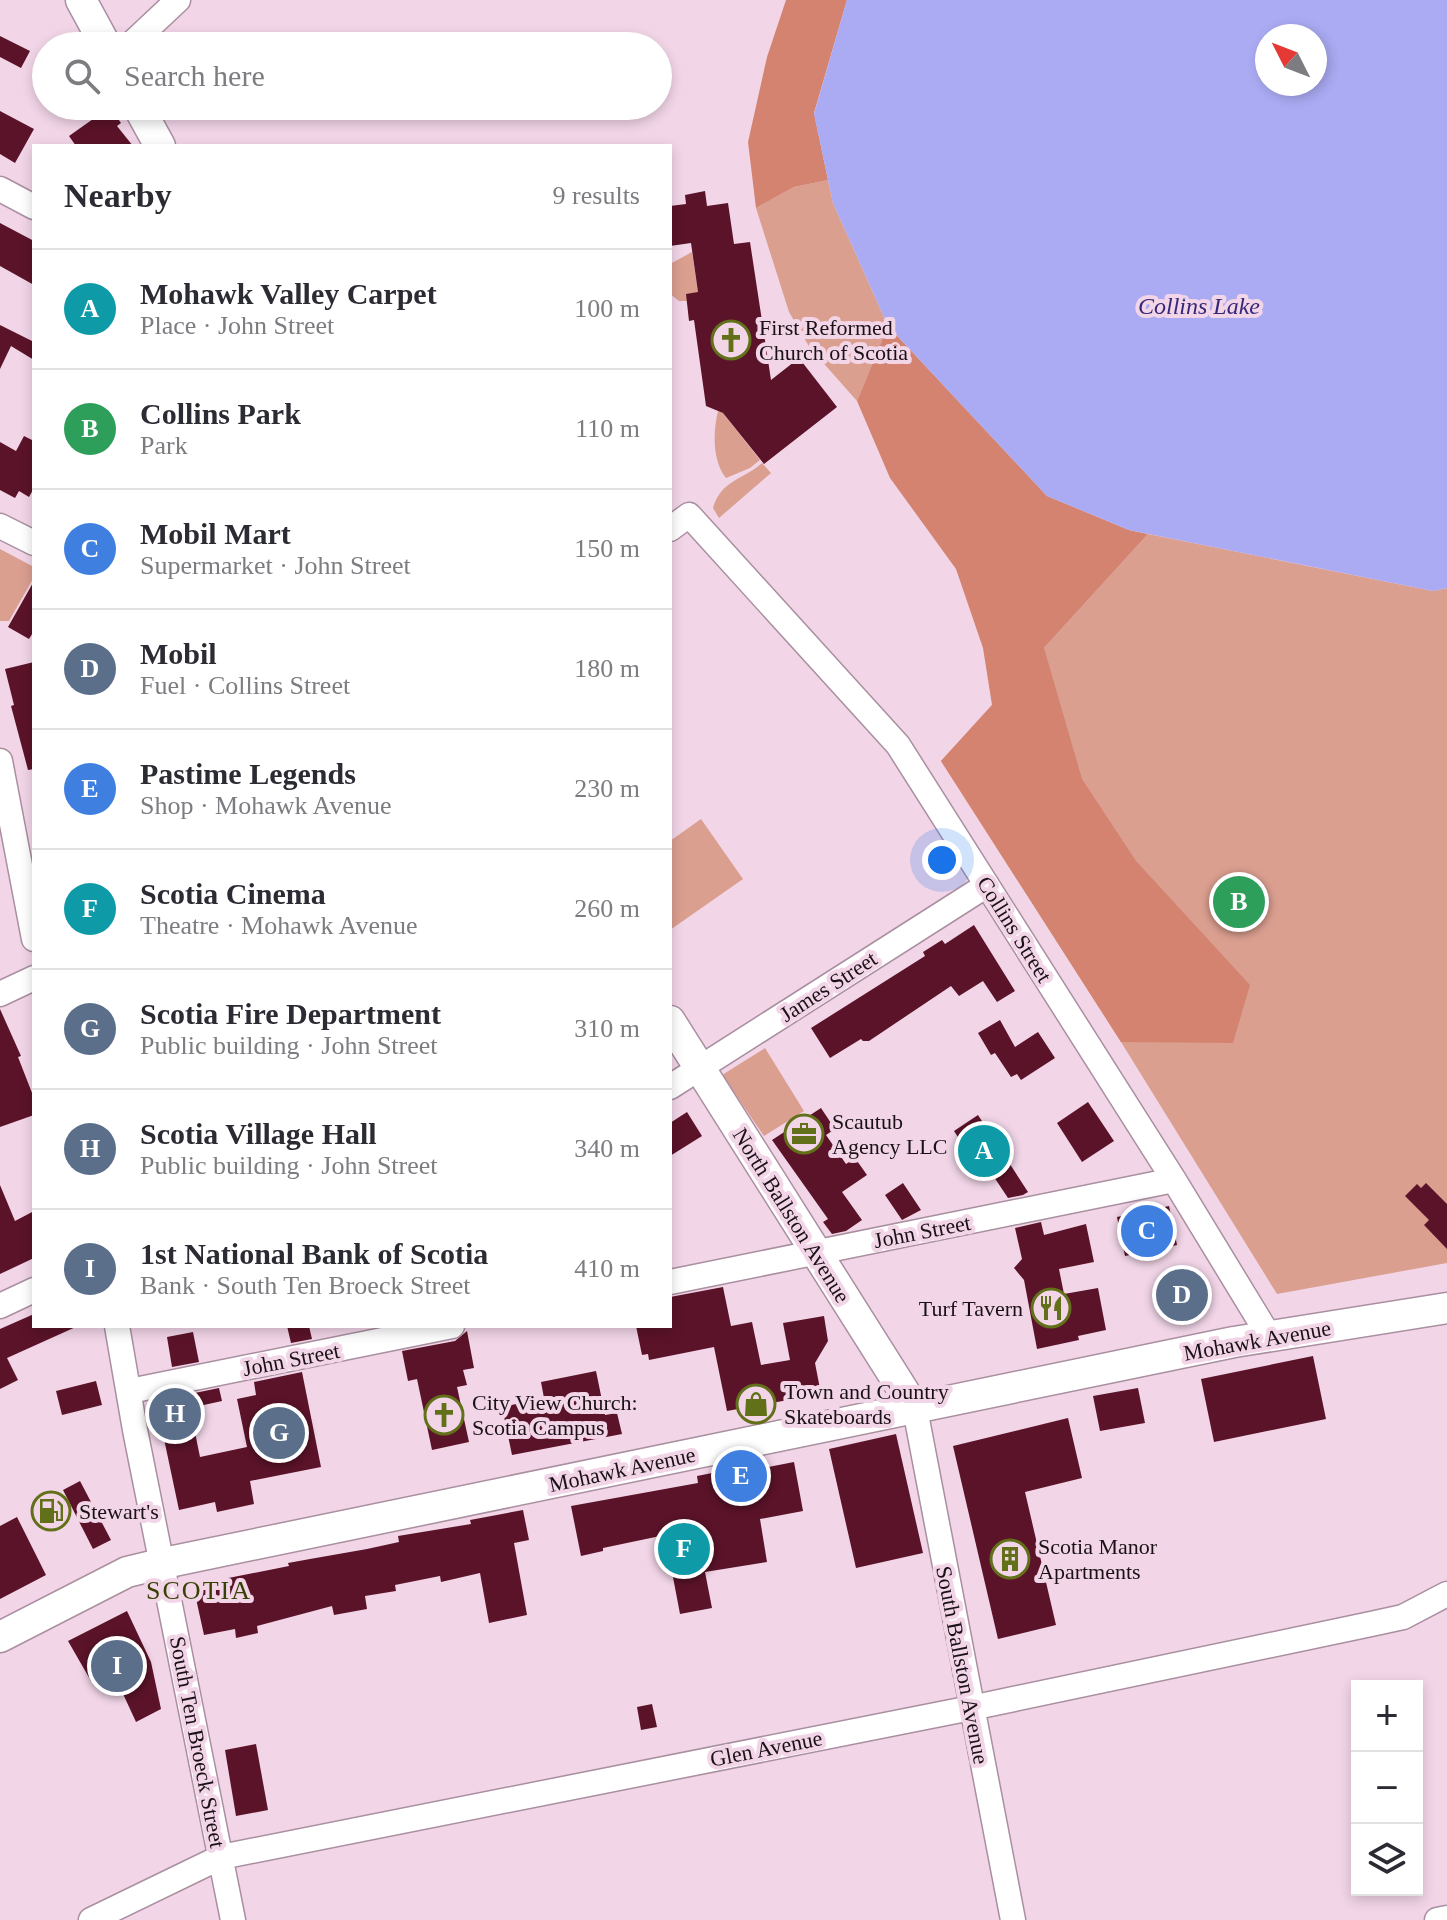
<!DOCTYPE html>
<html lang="en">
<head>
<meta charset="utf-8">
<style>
	:root { --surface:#fff; --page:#f2f2f3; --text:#2b2b33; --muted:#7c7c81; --line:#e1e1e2; --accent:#ea580c }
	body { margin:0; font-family:"Times New Roman",serif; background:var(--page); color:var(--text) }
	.controls { position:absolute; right:24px; bottom:24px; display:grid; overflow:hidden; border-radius:0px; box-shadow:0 4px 12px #0003 }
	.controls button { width:72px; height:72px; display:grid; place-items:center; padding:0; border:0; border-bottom:2px solid var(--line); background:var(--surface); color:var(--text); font:40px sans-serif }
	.compass { position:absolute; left:1255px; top:24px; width:72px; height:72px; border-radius:50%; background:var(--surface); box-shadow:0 4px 12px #0003; rotate:312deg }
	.you { position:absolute; left:942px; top:860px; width:28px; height:28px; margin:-20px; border:6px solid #fff; border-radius:50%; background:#1a73e8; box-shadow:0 0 0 12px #1a73e833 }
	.badge { display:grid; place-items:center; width:52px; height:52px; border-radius:50%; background:var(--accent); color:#fff; font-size:26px; font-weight:700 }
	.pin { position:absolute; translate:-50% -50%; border:4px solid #fff; box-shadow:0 2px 8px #0006 }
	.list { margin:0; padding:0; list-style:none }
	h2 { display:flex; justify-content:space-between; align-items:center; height:104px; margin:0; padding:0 32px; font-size:34px }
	h2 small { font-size:26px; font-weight:400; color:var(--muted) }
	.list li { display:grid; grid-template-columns:52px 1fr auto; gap:24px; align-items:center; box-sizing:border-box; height:120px; padding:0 32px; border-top:2px solid var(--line) }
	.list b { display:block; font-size:30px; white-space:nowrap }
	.list p { margin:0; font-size:26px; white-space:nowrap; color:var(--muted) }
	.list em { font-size:26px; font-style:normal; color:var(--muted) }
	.icon { flex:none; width:44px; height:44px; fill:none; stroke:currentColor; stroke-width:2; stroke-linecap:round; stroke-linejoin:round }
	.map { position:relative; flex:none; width:1447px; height:1920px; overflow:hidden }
	.search { position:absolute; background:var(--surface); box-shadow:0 4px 12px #0003; left:32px; top:32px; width:640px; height:88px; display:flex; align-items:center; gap:20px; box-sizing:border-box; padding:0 28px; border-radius:44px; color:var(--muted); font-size:30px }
	.panel { position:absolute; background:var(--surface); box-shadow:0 4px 12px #0003; left:32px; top:144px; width:640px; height:1184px; border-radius:0px }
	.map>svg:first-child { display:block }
	.green { fill:#db9f90 }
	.forest { fill:#d3836f }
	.water { fill:#ababf4; fill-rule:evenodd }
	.building { fill:#5b1329 }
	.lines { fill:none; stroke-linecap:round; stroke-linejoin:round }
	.minor-casing { stroke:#a98fa0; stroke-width:27 }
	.major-casing { stroke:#a98fa0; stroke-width:33 }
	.minor { stroke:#fff; stroke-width:24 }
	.major { stroke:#fff; stroke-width:30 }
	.labels { text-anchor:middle; stroke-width:8; stroke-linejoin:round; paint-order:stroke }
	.poi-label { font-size:22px; fill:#1a1117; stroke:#f2d6e8; text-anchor:start }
	.street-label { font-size:22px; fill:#1a1117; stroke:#f2d6e8 }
	.water-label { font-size:24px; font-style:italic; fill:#35287b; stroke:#f2d6e8 }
	.quarter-label { font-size:26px; letter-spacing:2px; fill:#384003; stroke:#f2d6e8 }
</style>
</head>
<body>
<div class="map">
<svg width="1447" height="1920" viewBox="0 0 1447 1920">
	<rect width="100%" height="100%" fill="#f2d6e8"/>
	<!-- green -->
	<path class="green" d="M828,180L833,203L888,326L857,401L810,348L789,312L756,208L794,187Z
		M692,252L698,292L687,301H679L670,294V264Z
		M718,411L723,413L760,460L750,468L726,478C712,460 713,432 718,411Z
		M762,463L771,473L719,518L713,508C721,480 743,480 762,463Z
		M1148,534L1433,591L1447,588V1263L1277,1294L1121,1042L941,761Z
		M0,549L34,567V577L9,621H0Z
		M701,819L743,879L670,930V841Z
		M765,1048L804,1111L764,1136L722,1075Z"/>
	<!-- forest -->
	<path class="forest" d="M786,0H847L814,113L828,180L794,187L756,208L748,142L767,57Z
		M888,326L1047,496L1129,530L1148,534L1044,648L1082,779L1136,861L1250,985L1233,1043L1121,1042L941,761L992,705L983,648L956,569L890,478L857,401Z"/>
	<!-- water -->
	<path class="water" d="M847,0H1447V588L1433,591L1129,530L1047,496L888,326L833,203L814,114ZM1267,36H1315V84H1267Z"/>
	<!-- building -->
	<path class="building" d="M0,36L30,51L21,68L0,57Z
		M110,107L121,123L117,126L133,146H76L69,136Z
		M0,111L34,129L15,163L0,154Z
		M705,191L707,206L728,203L734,244L750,242L771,380L799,358L837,407L764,464L723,413L706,406L694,320L689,321L686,294L698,292L691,243L670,246V206L686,204L685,195Z
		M0,223L34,241V285L0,266Z
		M0,325L34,342V360L11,346L0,369Z
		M24,436L34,441V488L29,497L19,491L15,498L0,490V442L16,451Z
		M34,581V631L29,639L8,627Z
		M34,662V769L28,770L11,706L14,705L5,669Z
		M974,925L1015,991L997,1002L983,981L959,996L951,986L869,1041H863L861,1039L830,1058L811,1028L925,956L923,952L942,940L945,944Z
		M0,1009L21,1056L18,1057L34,1098V1115L0,1127Z
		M1000,1020L1015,1047L1038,1032L1055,1058L1021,1080L1017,1074L1011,1077L995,1053L991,1055L978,1033Z
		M1088,1102L1114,1141L1082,1162L1057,1123Z
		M821,1108L835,1129L826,1135L846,1164L855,1158L867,1175L842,1192L862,1220L846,1231L832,1234L823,1222L828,1219L772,1140Z
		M687,1112L702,1136L670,1156V1123Z
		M978,1115L1028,1192L1023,1195L1008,1198L990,1171L983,1176L954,1131Z
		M903,1183L921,1210L902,1220L885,1195Z
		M1426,1183L1447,1204V1249L1424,1225L1429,1220L1405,1196L1417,1184L1421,1188Z
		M0,1185L15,1221L34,1211V1258L0,1274Z
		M1169,1206L1177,1245L1125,1256L1117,1217Z
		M1041,1222L1044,1235L1086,1224L1094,1262L1059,1269L1064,1294L1098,1288L1106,1330L1078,1336L1079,1340L1037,1349L1024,1280L1014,1268L1022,1259L1015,1228Z
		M1191,1271L1199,1313L1173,1317L1166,1276Z
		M723,1287L731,1326L752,1322L761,1365L790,1360L783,1323L824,1316L828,1341L815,1363L821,1394L727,1411L714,1347L649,1360L648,1354L642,1355L636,1326H670V1297Z
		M34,1314V1326H78L7,1358L18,1380L0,1389V1329Z
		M287,1326H309L312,1339L291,1343Z
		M467,1331L474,1368L463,1370L467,1385L457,1387L469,1442L432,1450L417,1379L408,1381L402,1351L455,1341Z
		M193,1332L199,1362L172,1367L167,1337Z
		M1313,1356L1326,1419L1214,1442L1201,1379Z
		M596,1371L605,1415L617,1413L622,1434L512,1455L502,1407L544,1398L541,1382Z
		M302,1372L321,1467L250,1481L254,1504L217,1512L215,1502L179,1510L156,1401L219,1388L222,1401L190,1408L200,1457L247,1447L237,1399L256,1395L254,1382Z
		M96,1381L102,1405L62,1415L56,1391Z
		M1138,1388L1145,1423L1100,1431L1093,1396Z
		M1068,1418L1082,1478L1025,1492L1056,1625L998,1639L953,1446Z
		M896,1434L923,1553L856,1568L829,1449Z
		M794,1462L803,1511L760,1519L767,1562L705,1572L712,1608L680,1614L665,1535L603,1548V1551L581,1556L571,1506L698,1483L697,1476L752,1465L753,1470Z
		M80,1481L111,1540L93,1549L63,1490Z
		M523,1510L529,1540L514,1543L527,1615L489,1623L480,1573L441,1582L440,1576L395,1585L396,1591L365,1596L367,1609L334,1615L332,1606L257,1626L258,1633L236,1638L235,1629L204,1635L193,1585L289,1566L288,1563L310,1559L367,1549L399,1542L398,1536L471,1524L470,1520Z
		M17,1517L46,1575L0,1599V1526Z
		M127,1611L151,1662L161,1709L136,1722L112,1670L91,1681L68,1641Z
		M652,1704L657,1727L641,1730L637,1707Z
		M256,1744L268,1810L236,1816L225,1750Z"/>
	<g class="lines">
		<defs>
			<path id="minor" d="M129,46L178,0
				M0,189L34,207
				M0,526L34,543
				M670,529L689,515L898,745L1174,1180L1269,1336
				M0,761L34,939
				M0,994L34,978
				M670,1087L987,885
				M670,1282L1174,1180
				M0,1306L34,1290
				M117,1326L135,1430L233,1920
				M130,1391L452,1326
				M915,1409L1013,1920
				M91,1920L221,1857L971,1708L1371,1624L1403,1617L1447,1594
				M1437,1920L1447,1918"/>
			<path id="major" d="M81,0L106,46
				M138,106L160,146
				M670,1021L915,1409
				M0,1637L127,1572L164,1563L1234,1342L1447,1308"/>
		</defs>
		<!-- minor casing -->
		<use href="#minor" class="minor-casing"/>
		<!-- major casing -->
		<use href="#major" class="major-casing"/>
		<!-- minor -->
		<use href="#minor" class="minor"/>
		<!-- major -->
		<use href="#major" class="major"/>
	</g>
	<!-- icons -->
	<defs>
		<symbol id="church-ring" viewBox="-11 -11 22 22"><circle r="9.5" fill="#f2d6e8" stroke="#63701a" stroke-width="1.5"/><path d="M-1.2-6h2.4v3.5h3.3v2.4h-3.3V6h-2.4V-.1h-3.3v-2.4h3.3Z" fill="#63701a"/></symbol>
		<symbol id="office-ring" viewBox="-11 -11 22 22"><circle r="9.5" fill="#f2d6e8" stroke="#63701a" stroke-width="1.5"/><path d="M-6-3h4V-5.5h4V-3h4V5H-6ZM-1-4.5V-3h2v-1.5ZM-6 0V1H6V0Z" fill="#63701a"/></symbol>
		<symbol id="restaurant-ring" viewBox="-11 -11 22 22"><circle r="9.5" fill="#f2d6e8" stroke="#63701a" stroke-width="1.5"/><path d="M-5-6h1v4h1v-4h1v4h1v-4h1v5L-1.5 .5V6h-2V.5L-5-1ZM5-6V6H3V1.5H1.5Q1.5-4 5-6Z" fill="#63701a"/></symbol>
		<symbol id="shop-ring" viewBox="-11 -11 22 22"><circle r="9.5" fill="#f2d6e8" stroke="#63701a" stroke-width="1.5"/><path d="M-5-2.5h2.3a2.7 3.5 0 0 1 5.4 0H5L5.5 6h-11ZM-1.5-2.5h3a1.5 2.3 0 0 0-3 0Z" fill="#63701a"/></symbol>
		<symbol id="fuel-ring" viewBox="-11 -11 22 22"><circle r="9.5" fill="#f2d6e8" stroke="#63701a" stroke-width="1.5"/><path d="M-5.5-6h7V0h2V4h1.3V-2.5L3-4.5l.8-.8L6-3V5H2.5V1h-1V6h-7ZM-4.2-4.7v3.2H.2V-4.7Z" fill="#63701a"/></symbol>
		<symbol id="building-ring" viewBox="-11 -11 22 22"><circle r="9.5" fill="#f2d6e8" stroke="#63701a" stroke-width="1.5"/><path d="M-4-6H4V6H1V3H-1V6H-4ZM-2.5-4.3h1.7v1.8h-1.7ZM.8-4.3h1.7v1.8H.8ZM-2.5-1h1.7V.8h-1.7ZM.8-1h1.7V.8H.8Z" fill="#63701a"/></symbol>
	</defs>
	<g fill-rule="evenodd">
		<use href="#church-ring" x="709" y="318" width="44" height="44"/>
		<use href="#office-ring" x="782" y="1112" width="44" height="44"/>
		<use href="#restaurant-ring" x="1029" y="1286" width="44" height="44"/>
		<use href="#shop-ring" x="734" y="1382" width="44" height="44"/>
		<use href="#church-ring" x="422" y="1393" width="44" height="44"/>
		<use href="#fuel-ring" x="29" y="1489" width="44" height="44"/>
		<use href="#building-ring" x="988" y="1537" width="44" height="44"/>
	</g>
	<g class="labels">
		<!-- poi labels -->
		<g class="poi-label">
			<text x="759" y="335">First Reformed<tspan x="759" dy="25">Church of Scotia</tspan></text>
			<text x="832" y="1129">Scautub<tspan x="832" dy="25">Agency LLC</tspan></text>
			<text x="1023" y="1316" text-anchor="end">Turf Tavern</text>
			<text x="784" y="1399">Town and Country<tspan x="784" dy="25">Skateboards</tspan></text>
			<text x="472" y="1410">City View Church:<tspan x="472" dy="25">Scotia Campus</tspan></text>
			<text x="79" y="1519">Stewart's</text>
			<text x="1038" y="1554">Scotia Manor<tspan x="1038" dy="25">Apartments</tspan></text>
		</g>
		<!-- street labels -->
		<g class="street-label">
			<text transform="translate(1015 929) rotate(58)" y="8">Collins Street</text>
			<text transform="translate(828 986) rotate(-33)" y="8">James Street</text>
			<text transform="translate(792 1215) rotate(58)" y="8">North Ballston Avenue</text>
			<text transform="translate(922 1231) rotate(-11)" y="8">John Street</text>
			<text transform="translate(1257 1340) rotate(-10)" y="8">Mohawk Avenue</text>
			<text transform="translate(291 1359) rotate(-11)" y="8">John Street</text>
			<text transform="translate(622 1469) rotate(-12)" y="8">Mohawk Avenue</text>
			<text transform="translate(963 1665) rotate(79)" y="8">South Ballston Avenue</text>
			<text transform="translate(198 1742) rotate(79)" y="8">South Ten Broeck Street</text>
			<text transform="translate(766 1748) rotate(-11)" y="8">Glen Avenue</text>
		</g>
		<!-- water labels -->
		<g class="water-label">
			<text x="1199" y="314">Collins Lake</text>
		</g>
		<!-- quarter labels -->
		<g class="quarter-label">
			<text x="199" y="1599">SCOTIA</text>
		</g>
	</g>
</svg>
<div class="controls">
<button>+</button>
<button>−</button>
<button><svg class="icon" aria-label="layers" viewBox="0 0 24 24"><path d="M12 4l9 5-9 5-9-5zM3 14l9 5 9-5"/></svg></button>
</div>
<svg class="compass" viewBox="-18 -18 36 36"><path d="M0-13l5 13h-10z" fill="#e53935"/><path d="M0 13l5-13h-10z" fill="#7c7c81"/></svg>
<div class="you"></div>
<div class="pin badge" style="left:984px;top:1151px;background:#0f9aa8">A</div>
<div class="pin badge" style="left:1239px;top:902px;background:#2e9e5b">B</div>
<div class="pin badge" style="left:1147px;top:1231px;background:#3f7fe0">C</div>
<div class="pin badge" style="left:1182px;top:1295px;background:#5c6f8a">D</div>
<div class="pin badge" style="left:741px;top:1476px;background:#3f7fe0">E</div>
<div class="pin badge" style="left:684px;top:1549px;background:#0f9aa8">F</div>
<div class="pin badge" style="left:279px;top:1433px;background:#5c6f8a">G</div>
<div class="pin badge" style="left:175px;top:1414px;background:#5c6f8a">H</div>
<div class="pin badge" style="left:117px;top:1666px;background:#5c6f8a">I</div>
<div class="search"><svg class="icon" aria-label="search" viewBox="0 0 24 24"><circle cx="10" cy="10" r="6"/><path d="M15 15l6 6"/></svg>Search here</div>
<section class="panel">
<h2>Nearby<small>9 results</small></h2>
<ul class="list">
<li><span class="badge" style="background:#0f9aa8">A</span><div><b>Mohawk Valley Carpet</b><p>Place · John Street</p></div><em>100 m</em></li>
<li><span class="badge" style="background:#2e9e5b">B</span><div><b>Collins Park</b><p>Park</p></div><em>110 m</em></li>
<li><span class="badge" style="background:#3f7fe0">C</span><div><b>Mobil Mart</b><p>Supermarket · John Street</p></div><em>150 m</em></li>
<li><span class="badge" style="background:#5c6f8a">D</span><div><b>Mobil</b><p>Fuel · Collins Street</p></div><em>180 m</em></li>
<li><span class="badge" style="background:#3f7fe0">E</span><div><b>Pastime Legends</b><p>Shop · Mohawk Avenue</p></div><em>230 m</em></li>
<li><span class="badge" style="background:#0f9aa8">F</span><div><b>Scotia Cinema</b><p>Theatre · Mohawk Avenue</p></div><em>260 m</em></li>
<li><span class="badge" style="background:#5c6f8a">G</span><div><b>Scotia Fire Department</b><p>Public building · John Street</p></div><em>310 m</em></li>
<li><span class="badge" style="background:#5c6f8a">H</span><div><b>Scotia Village Hall</b><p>Public building · John Street</p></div><em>340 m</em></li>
<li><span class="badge" style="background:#5c6f8a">I</span><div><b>1st National Bank of Scotia</b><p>Bank · South Ten Broeck Street</p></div><em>410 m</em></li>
</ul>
</section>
</div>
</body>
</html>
